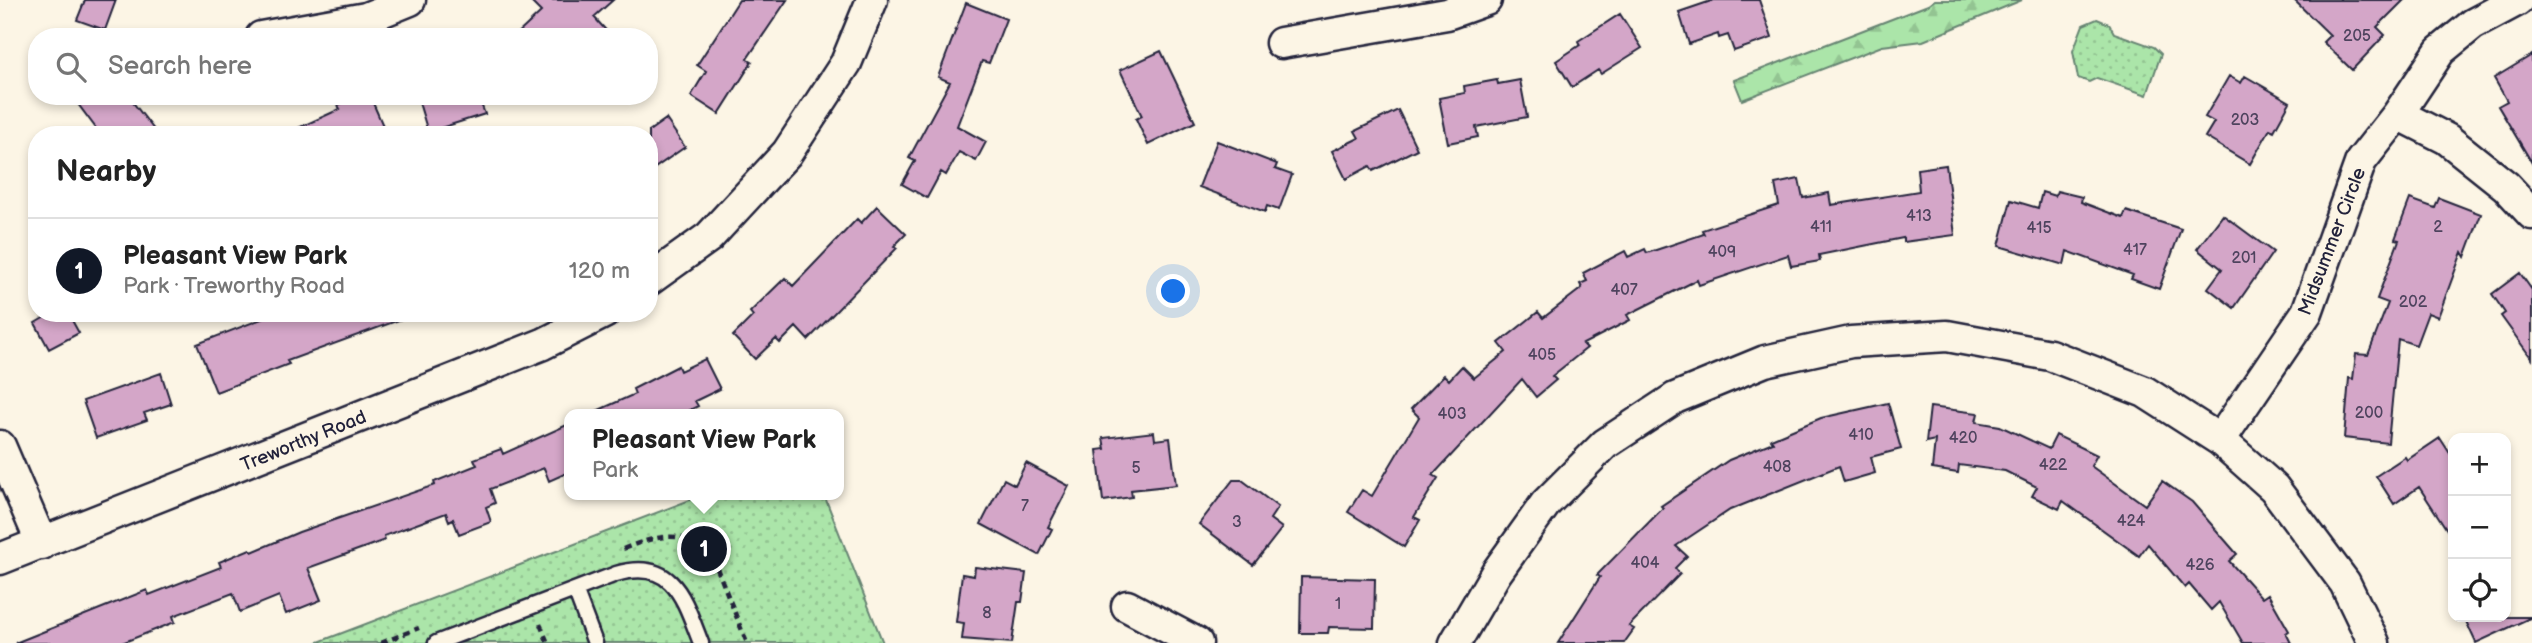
<!DOCTYPE html>
<html lang="en">
<head>
<meta charset="utf-8">
<style>
	:root { --surface:#fff; --page:#f6f6f6; --text:#222; --muted:#767676; --line:#e0e0e0; --accent:#111827 }
	body { margin:0; font-family:"Balsamiq Sans",sans-serif; background:var(--page); color:var(--text) }
	.controls { position:absolute; right:21px; bottom:21px; display:grid; overflow:hidden; border-radius:14px; box-shadow:0 4px 10px #0003 }
	.controls button { width:63px; height:63px; display:grid; place-items:center; padding:0; border:0; border-bottom:2px solid var(--line); background:var(--surface); color:var(--text); font:35px sans-serif }
	.you { position:absolute; left:1174px; top:292px; width:24px; height:24px; margin:-18px; border:5px solid #fff; border-radius:50%; background:#1a73e8; box-shadow:0 0 0 10px #1a73e833 }
	.badge { display:grid; place-items:center; width:46px; height:46px; border-radius:50%; background:var(--accent); color:#fff; font-size:23px; font-weight:700 }
	.pin { position:absolute; translate:-50% -50%; border:4px solid #fff; box-shadow:0 2px 7px #0006 }
	.popup { position:absolute; left:564px; top:409px; width:280px; height:91px; box-sizing:border-box; display:grid; place-content:center; border-radius:14px; background:var(--surface); filter:drop-shadow(0 2px 5px #0005); font-size:23px; white-space:nowrap; color:var(--muted) }
	.popup b { font-size:26px; color:var(--text) }
	.popup::after { content:''; position:absolute; left:50%; top:100%; margin-left:-14px; border:14px solid transparent; border-top-color:var(--surface) }
	.list { margin:0; padding:0; list-style:none }
	h2 { display:flex; justify-content:space-between; align-items:center; height:91px; margin:0; padding:0 28px; font-size:30px }
	h2 small { font-size:23px; font-weight:400; color:var(--muted) }
	.list li { display:grid; grid-template-columns:46px 1fr auto; gap:21px; align-items:center; box-sizing:border-box; height:105px; padding:0 28px; border-top:2px solid var(--line) }
	.list b { display:block; font-size:26px; white-space:nowrap }
	.list p { margin:0; font-size:23px; white-space:nowrap; color:var(--muted) }
	.list em { font-size:23px; font-style:normal; color:var(--muted) }
	.icon { flex:none; width:38px; height:38px; fill:none; stroke:currentColor; stroke-width:2; stroke-linecap:round; stroke-linejoin:round }
	.map { position:relative; flex:none; width:2532px; height:643px; overflow:hidden }
	.search { position:absolute; background:var(--surface); box-shadow:0 4px 10px #0003; left:28px; top:28px; width:630px; height:77px; display:flex; align-items:center; gap:18px; box-sizing:border-box; padding:0 24px; border-radius:28px; color:var(--muted); font-size:26px }
	.panel { position:absolute; background:var(--surface); box-shadow:0 4px 10px #0003; left:28px; top:126px; width:630px; height:196px; border-radius:28px }
	.map>svg:first-child { display:block }
	.green { fill:url(#green-dots); stroke:#668472; stroke-width:2 }
	.forest { fill:url(#forest-firs); stroke:#668472; stroke-width:2 }
	.building { fill:#d4a6c8; stroke:#22223b; stroke-width:2 }
	.lines { fill:none; stroke-linecap:round; stroke-linejoin:round }
	.service-casing { stroke:#22223b; stroke-width:19 }
	.minor-casing { stroke:#22223b; stroke-width:35 }
	.path { stroke:#22223b; stroke-width:4.5; stroke-dasharray:7 5; stroke-linecap:butt }
	.service { stroke:#fcf5e5; stroke-width:14 }
	.minor { stroke:#fcf5e5; stroke-width:30 }
	.labels { text-anchor:middle; stroke-width:5; stroke-linejoin:round; paint-order:stroke }
	.number-label { font-size:16px; fill:#4e435e }
	.street-label { font-size:19px; fill:#22223b; stroke:#fcf5e5 }
</style>
</head>
<body>
<div class="map">
<svg width="2532" height="643" viewBox="0 0 2532 643">
	<defs>
		<pattern id="green-dots" width="8" height="8" patternUnits="userSpaceOnUse" patternTransform="scale(1.75)"><rect width="8" height="8" fill="#abe5a9"/><path d="M2 2h.1M6 6h.1" fill="none" stroke="#93c492" stroke-width="1.8" stroke-linecap="round"/></pattern>
		<pattern id="forest-firs" width="22" height="20" patternUnits="userSpaceOnUse" patternTransform="scale(1.75)"><rect width="22" height="20" fill="#abe5a9"/><path d="M5 1l3.5 6h-7zM16 11l3.5 6h-7z" fill="#93c492"/></pattern>
	</defs>
	<rect width="100%" height="100%" fill="#fcf5e5"/>
	<filter id="ink" filterUnits="userSpaceOnUse"><feTurbulence type="fractalNoise" baseFrequency=".0143" numOctaves="2"/><feDisplacementMap in="SourceGraphic" scale="14" xChannelSelector="R" yChannelSelector="G"/><feConvolveMatrix kernelMatrix="1 2 1 2 8 2 1 2 1" color-interpolation-filters="sRGB"/></filter>
	<g filter="url(#ink)">
		<!-- green -->
		<path class="green" d="M2097,19L2109,24L2114,33L2154,47L2161,54L2147,95L2097,78L2089,82L2078,78L2073,51L2083,25Z
			M703,495H824L883,643H316Z"/>
		<!-- forest -->
		<path class="forest" d="M1935,0H2022L1923,41L1882,46L1742,100L1734,80L1928,5Z"/>
		<!-- building -->
		<path class="building" d="M85,0H116L105,30L77,20Z
			M529,0H613L594,17L612,37H514L541,12Z
			M739,0H787L747,59L752,62L719,114L691,96L706,71L697,65Z
			M1714,0H1759L1772,38L1734,51L1728,35L1719,38L1718,34L1689,44L1679,12Z
			M2294,0H2404L2377,27L2385,35L2352,70L2323,42L2330,35Z
			M966,3L1006,19L989,63L982,61L957,126L986,142L976,161L959,152L946,175L941,172L927,198L902,184L915,161L909,158L950,82L938,77Z
			M1620,14L1642,48L1601,74L1598,70L1572,87L1556,61L1580,45L1578,41Z
			M1161,51L1195,122L1148,145L1136,119L1142,116L1120,70Z
			M2532,55V163L2498,106L2507,101L2494,78Z
			M2229,76L2241,83L2245,76L2290,102L2274,131L2270,129L2250,164L2205,137L2214,122L2205,117Z
			M1497,80L1498,84L1520,80L1527,117L1476,127L1478,137L1448,143L1439,98L1465,93L1464,86Z
			M72,96H128L158,135H101Z
			M357,96H370L387,135H283L340,109L338,105Z
			M417,96H478L485,114L428,132Z
			M1398,110L1417,149L1373,171L1370,166L1346,179L1332,151L1359,138L1355,131Z
			M666,119L685,147L649,172V131Z
			M1217,141L1277,164L1275,169L1292,175L1279,210L1267,206L1265,212L1199,187Z
			M1946,165L1955,235L1903,242V238L1819,255L1820,261L1791,266L1788,255L1699,285L1697,280L1627,315L1630,320L1583,344L1587,348L1552,376L1556,380L1536,397L1522,379L1433,475L1438,478L1414,517L1420,520L1404,547L1348,512L1362,490L1372,496L1419,417L1411,409L1444,375L1449,380L1462,366L1474,378L1506,352L1499,343L1538,312L1543,318L1582,288L1580,284L1587,281L1583,273L1625,251L1628,257L1645,249L1647,253L1704,234L1702,230L1779,205L1775,184L1799,179L1803,198L1829,193L1831,205L1919,191L1917,169Z
			M2057,191L2082,197L2081,202L2123,218L2126,211L2181,229L2159,289L2131,279L2133,275L2067,251L2064,265L1999,246L2011,200L2038,208L2042,192L2055,196Z
			M2439,198L2481,214L2465,257L2462,252L2438,317L2428,313L2416,345L2398,339L2388,443L2344,438L2349,378L2353,379L2356,354L2368,355L2388,303L2377,299L2399,240L2395,239L2410,199L2435,208Z
			M877,206L906,234L894,246L897,248L808,340L796,327L780,343L776,339L755,359L733,336L753,316L750,312L785,278L793,286L857,219L861,223Z
			M2223,215L2273,252L2234,308L2208,288L2222,269L2197,249Z
			M2520,273L2532,290V359L2501,316L2505,313L2492,294Z
			M52,313H68L79,333L49,349L35,323Z
			M277,313H409L410,316L287,361L289,364L216,392L197,344Z
			M705,359L720,389L695,401L698,406L682,414H590L635,394L633,389L678,366L680,371Z
			M161,373L171,404L144,413L147,420L96,438L83,401Z
			M1888,403L1901,449L1871,457L1875,473L1844,482L1839,466L1730,510L1676,546L1687,556L1675,568L1680,574L1629,626L1634,629L1624,643H1558L1600,577L1597,575L1663,508L1661,506L1729,460L1773,442L1771,439L1821,418Z
			M1930,407L1978,413L1976,422L2000,426L2049,449L2056,435L2097,455L2091,466L2145,505L2162,481L2192,502L2237,554L2229,561L2262,598L2268,594L2289,631L2286,633L2291,643H2243L2219,602L2211,610L2189,584L2185,588L2148,544L2139,556L2063,501L2059,509L2032,496L2037,487L2005,471L1959,465L1958,473L1932,469L1935,440L1926,442Z
			M569,424V472L549,481L544,468L490,489L495,503L486,507L491,522L459,534L453,519L449,521L446,513L384,536L385,540L308,568L321,600L286,614L279,596L240,612L233,593L173,616L175,622L122,643H15L147,590L149,595L221,567L219,562L250,549L252,552L299,532L435,485L434,482L477,465L474,459L501,449L503,454Z
			M1154,432L1155,440L1170,438L1176,485L1131,490L1132,497L1103,501L1097,450L1105,449L1103,438Z
			M2440,438L2453,458V539L2419,487L2394,504L2376,476L2405,457L2407,460Z
			M1026,463L1069,486L1048,527L1052,529L1039,555L981,524L1004,479L1015,485Z
			M1233,480H1242L1278,507L1270,519L1282,528L1253,565L1199,524Z
			M975,567L1026,573L1022,602H1018L1012,643L962,639L964,623L956,622L962,574L974,576Z
			M1301,577L1375,579L1374,628L1329,627L1328,633H1300Z
			M2464,617H2532L2476,643Z"/>
		<g class="lines">
			<defs>
				<path id="service" d="M575,590L595,643
					M436,643L616,574C674,557 684,600 701,643"/>
				<path id="minor" d="M261,37L366,18L410,0
					M1281,43L1447,14L1486,0
					M2398,114L2447,139L2506,186L2532,214
					M649,280L709,237L787,153L846,63L872,0
					M2220,440L2307,312L2361,161L2398,114L2440,51L2473,24L2518,0
					M0,446L42,544
					M0,559L543,344L604,313
					M1127,606L1197,643
					M1455,643L1496,573L1546,503L1605,444L1675,398L1765,361L1851,342L1947,336L2050,355L2145,392L2220,440L2274,488L2345,583L2374,643"/>
			</defs>
			<!-- service casing -->
			<use href="#service" class="service-casing"/>
			<!-- minor casing -->
			<use href="#minor" class="minor-casing"/>
			<!-- path -->
			<path class="path" d="M623,549C660,534 693,526 716,566L747,643
				M540,624L548,643
				M381,643L419,628"/>
			<!-- service -->
			<use href="#service" class="service"/>
			<!-- minor -->
			<use href="#minor" class="minor"/>
		</g>
	</g>
	<g class="labels">
		<!-- number labels -->
		<g class="number-label">
			<text x="2357" y="41">205</text>
			<text x="2245" y="125">203</text>
			<text x="1919" y="221">413</text>
			<text x="1821" y="232">411</text>
			<text x="2438" y="232">2</text>
			<text x="2039" y="233">415</text>
			<text x="2135" y="255">417</text>
			<text x="1722" y="257">409</text>
			<text x="2244" y="263">201</text>
			<text x="1624" y="295">407</text>
			<text x="2413" y="307">202</text>
			<text x="1542" y="360">405</text>
			<text x="2369" y="418">200</text>
			<text x="1452" y="419">403</text>
			<text x="1861" y="440">410</text>
			<text x="1963" y="443">420</text>
			<text x="2053" y="470">422</text>
			<text x="1777" y="472">408</text>
			<text x="1136" y="473">5</text>
			<text x="1025" y="511">7</text>
			<text x="2131" y="526">424</text>
			<text x="1237" y="527">3</text>
			<text x="1645" y="568">404</text>
			<text x="2200" y="570">426</text>
			<text x="1338" y="609">1</text>
			<text x="987" y="618">8</text>
		</g>
		<!-- street labels -->
		<g class="street-label">
			<text transform="translate(2331 241) rotate(-69)" y="7">Midsummer Circle</text>
			<text transform="translate(303 440) rotate(-22)" y="7">Treworthy Road</text>
		</g>
	</g>
</svg>
<div class="controls">
<button>+</button>
<button>−</button>
<button><svg class="icon" aria-label="locate" viewBox="0 0 24 24"><circle cx="12" cy="12" r="6"/><path d="M12 2v4M12 18v4M2 12h4M18 12h4"/></svg></button>
</div>
<div class="you"></div>
<div class="pin badge" style="left:704px;top:549px">1</div>
<div class="popup"><b>Pleasant View Park</b>Park</div>
<div class="search"><svg class="icon" aria-label="search" viewBox="0 0 24 24"><circle cx="10" cy="10" r="6"/><path d="M15 15l6 6"/></svg>Search here</div>
<section class="panel">
<h2>Nearby<small></small></h2>
<ul class="list">
<li><span class="badge">1</span><div><b>Pleasant View Park</b><p>Park · Treworthy Road</p></div><em>120 m</em></li>
</ul>
</section>
</div>
</body>
</html>
